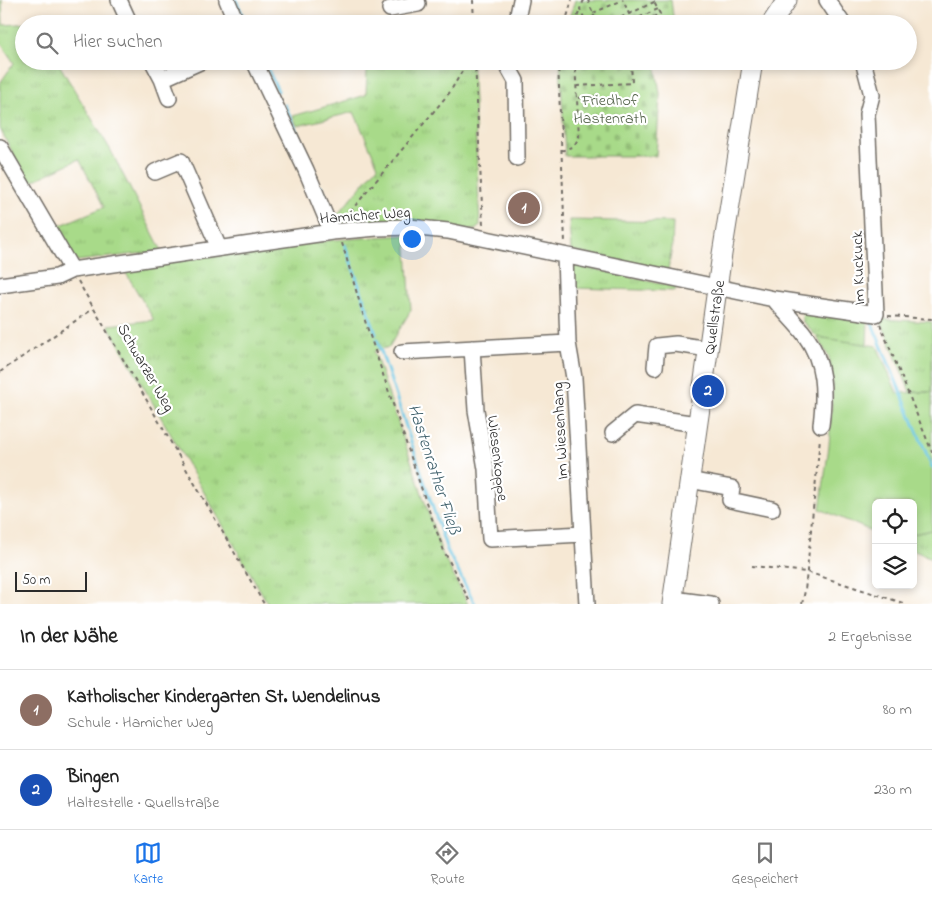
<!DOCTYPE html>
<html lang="de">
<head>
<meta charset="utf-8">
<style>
	:root { --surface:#fff; --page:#f6f6f6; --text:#222; --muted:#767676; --line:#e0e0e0; --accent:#1a73e8 }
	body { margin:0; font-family:"Indie Flower",sans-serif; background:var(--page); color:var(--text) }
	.controls { position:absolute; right:15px; bottom:15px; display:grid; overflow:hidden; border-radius:8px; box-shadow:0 2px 8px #0003 }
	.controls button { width:45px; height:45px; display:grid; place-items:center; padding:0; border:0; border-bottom:1px solid var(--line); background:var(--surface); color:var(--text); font:25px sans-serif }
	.scale { position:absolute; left:15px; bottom:12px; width:72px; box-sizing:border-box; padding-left:5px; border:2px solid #2b2b2b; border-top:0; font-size:14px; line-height:18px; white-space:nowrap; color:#2b2b2b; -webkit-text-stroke:4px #fff; paint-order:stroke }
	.you { position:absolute; left:411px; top:238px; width:18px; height:18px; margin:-12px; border:4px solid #fff; border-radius:50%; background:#1a73e8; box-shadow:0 0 0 8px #1a73e833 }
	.badge { display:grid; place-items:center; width:32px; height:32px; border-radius:50%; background:var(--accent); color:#fff; font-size:16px; font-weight:700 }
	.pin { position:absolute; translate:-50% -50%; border:2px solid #fff; box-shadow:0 1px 5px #0006 }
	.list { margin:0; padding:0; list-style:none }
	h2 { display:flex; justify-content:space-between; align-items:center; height:65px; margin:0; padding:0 20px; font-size:21px }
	h2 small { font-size:16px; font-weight:400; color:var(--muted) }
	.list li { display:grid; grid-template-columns:32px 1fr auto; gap:15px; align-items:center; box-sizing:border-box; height:80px; padding:0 20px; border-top:1px solid var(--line) }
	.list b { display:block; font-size:19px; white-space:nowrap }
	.list p { margin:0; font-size:16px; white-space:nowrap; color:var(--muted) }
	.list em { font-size:16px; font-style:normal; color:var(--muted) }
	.icon { flex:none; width:28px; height:28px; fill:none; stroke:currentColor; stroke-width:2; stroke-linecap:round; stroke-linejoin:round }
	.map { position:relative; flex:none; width:932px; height:604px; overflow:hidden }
	.search { position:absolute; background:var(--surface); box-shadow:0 2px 8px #0003; left:15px; right:15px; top:15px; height:55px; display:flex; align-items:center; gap:12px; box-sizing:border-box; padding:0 18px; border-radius:28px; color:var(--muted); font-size:19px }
	.sheet { height:225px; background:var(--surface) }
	nav { display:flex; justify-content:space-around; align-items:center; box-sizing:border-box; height:70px; border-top:1px solid var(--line); background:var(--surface); font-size:14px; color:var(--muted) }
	nav a { display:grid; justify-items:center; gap:2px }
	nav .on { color:var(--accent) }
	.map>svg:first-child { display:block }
	.grass { fill:url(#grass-tufts); stroke:#6a825a }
	.cemetery { fill:url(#cemetery-stones); stroke:#6a825a }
	.garden { fill:#a8da89; stroke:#6a825a }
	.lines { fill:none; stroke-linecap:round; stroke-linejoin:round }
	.stream { stroke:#66c6e5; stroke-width:3 }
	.minor-casing { stroke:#726d66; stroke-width:18 }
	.major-casing { stroke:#726d66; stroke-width:21 }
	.path { stroke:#726d66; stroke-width:2; stroke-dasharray:4 4; stroke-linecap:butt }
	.minor { stroke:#fff; stroke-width:15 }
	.major { stroke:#fff; stroke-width:19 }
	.labels { text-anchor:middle; stroke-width:4.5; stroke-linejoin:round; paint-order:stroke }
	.park-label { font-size:16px; fill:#506047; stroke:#fff }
	.street-label { font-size:16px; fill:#2b2b2b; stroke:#fff }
	.water-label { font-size:18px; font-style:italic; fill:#40616c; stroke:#fff }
</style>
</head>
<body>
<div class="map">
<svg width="932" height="604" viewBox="0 0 932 604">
	<defs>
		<pattern id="grass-tufts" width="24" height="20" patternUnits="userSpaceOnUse" patternTransform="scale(1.25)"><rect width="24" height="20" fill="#a8da89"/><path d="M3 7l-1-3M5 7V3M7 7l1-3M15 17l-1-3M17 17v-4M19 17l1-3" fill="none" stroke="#91bb76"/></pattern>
		<pattern id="cemetery-stones" width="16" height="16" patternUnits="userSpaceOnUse" patternTransform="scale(1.25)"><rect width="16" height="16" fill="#a8da89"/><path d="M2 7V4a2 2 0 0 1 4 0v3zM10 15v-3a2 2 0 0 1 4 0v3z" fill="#91bb76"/></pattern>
	</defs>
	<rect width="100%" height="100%" fill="#fff"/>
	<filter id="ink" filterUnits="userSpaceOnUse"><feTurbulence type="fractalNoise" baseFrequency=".02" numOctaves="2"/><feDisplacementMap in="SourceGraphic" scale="10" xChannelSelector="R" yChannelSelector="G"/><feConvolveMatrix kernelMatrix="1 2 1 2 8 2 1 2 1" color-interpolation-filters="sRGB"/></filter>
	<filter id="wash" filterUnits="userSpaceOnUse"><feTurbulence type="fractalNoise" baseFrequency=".0096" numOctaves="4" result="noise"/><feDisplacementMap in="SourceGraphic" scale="20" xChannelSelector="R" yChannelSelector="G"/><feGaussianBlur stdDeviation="1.12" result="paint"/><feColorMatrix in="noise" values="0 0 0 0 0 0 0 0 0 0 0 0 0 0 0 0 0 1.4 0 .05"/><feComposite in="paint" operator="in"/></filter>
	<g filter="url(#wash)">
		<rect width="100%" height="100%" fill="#f6e8d4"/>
		<!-- grass -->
		<path class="grass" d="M0,0H2L3,25L33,23L24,24V61H57L110,149L162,251L77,261L70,256L54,228L104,207L79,159L29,183L0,129V83L14,63L0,41Z
			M396,61H472L480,226L475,230L342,226L335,222L334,219L378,166L354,112L297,126L293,116L366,95L367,68Z
			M569,220L673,222L672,248L668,270L571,251Z
			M406,235L411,310L389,347L374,351L442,553L468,604H268L108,325L154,320L123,268L333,240Z
			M576,265L676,287L675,291L572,288L571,268Z
			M803,309L868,320L867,345L817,337L802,321Z
			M880,319L932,322V392H910Z
			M932,530V558L913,550V534Z"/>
		<!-- cemetery -->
		<path class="cemetery" d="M575,0H671L674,24H567Z
			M560,61H655L660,94L656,156H565Z"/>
		<!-- garden -->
		<path class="garden" d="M817,337L877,346L897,393L932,392V530L913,534V503H876V533L820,509L829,446L833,385L829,357Z"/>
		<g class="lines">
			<!-- stream -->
			<path class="stream" d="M236,0L247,24
				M264,61L278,91
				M285,105L306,153
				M321,186L339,226
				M345,245L376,334
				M871,321L932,467
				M377,339L447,550L475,604"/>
		</g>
	</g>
	<g filter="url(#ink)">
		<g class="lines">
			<defs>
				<path id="minor" d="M119,0L130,24
					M227,0L237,24
					M827,0L843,24
					M390,9L418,4L417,0
					M516,24L521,0
					M254,61L306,170L332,232
					M508,61L507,65L516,81L517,158
					M153,62L162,79L202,61
					M162,79L169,98
					M0,147L72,270
					M155,172L181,161L219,248
					M565,256L568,343L574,378L587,604
					M0,285L57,277L72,270L332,232L377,228L409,227L448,231L774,299L876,314L867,114L872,95L863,61
					M774,299C784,312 796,323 805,335C825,362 825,393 821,425
					M472,348L476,410L486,469L490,539L583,534
					M402,352L568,343
					M655,367L657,346L676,344L708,349
					M613,433L635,415L697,424
					M689,480L732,488L730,500L772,509
					M673,599L711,604"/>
				<path id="major" d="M771,24L787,0
					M672,604L722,254L753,61"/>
			</defs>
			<!-- minor casing -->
			<use href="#minor" class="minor-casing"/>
			<!-- major casing -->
			<use href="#major" class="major-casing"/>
			<!-- path -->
			<path class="path" d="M473,0L474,24
				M584,0L580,9L587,24
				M588,0L597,24
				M593,13L623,0
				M629,14L654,2L653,0
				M565,24L572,0
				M575,24L580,9
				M606,24L629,14L623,0
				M625,24L658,9
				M638,24L660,14L654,2
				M475,61L483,226
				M558,61L565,243
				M475,64L495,65
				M577,86L632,83L631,61
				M578,98L600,96
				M561,151L574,146L579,137L575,62L580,61
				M345,218L450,92L468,61
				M342,243L366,324L427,505L444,551L471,604
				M78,281L264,604
				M888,316L932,319
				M880,324L932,452
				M0,372L93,309
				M752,566L807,572L906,604
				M802,604L805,591L820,438"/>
			<!-- minor -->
			<use href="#minor" class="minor"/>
			<!-- major -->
			<use href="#major" class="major"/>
		</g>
	</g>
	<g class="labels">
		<!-- park labels -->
		<g class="park-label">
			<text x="610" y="105">Friedhof<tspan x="610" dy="18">Hastenrath</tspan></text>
		</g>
		<!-- street labels -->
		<g class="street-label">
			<text transform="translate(365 214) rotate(-4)" y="6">Hamicher Weg</text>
			<text transform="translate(857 268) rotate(-92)" y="6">Im Kuckuck</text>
			<text transform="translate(713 317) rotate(-82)" y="6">Quellstraße</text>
			<text transform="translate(147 367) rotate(60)" y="6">Schwarzer Weg</text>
			<text transform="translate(559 431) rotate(-93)" y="6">Im Wiesenhang</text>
			<text transform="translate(499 458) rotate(83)" y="6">Wiesenkoppe</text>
		</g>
		<!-- water labels -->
		<g class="water-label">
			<text transform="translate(435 469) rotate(72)" y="6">Hastenrather Fließ</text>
		</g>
	</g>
</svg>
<div class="controls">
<button><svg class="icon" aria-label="locate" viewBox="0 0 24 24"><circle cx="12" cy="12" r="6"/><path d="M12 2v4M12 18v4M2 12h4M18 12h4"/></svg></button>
<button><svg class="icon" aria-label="layers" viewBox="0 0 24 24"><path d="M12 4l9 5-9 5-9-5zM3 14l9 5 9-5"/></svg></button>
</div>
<div class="scale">50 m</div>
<div class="you"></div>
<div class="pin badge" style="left:524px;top:208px;background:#8d6e63">1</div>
<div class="pin badge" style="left:708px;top:391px;background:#1a4fb4">2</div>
<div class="search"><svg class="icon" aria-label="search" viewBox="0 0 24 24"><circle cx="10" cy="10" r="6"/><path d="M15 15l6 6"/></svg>Hier suchen</div>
</div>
<section class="sheet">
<h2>In der Nähe<small>2 Ergebnisse</small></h2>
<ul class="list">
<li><span class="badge" style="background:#8d6e63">1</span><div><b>Katholischer Kindergarten St. Wendelinus</b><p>Schule · Hamicher Weg</p></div><em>80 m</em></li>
<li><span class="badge" style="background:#1a4fb4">2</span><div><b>Bingen</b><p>Haltestelle · Quellstraße</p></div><em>230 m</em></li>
</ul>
</section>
<nav>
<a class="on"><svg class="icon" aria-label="map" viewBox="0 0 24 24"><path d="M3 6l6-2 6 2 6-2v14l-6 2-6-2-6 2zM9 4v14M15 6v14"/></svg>Karte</a>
<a><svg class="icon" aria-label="directions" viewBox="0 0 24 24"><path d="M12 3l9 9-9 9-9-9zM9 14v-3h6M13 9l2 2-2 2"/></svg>Route</a>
<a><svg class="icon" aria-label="saved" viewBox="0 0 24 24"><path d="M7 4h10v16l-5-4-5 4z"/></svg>Gespeichert</a>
</nav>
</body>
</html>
